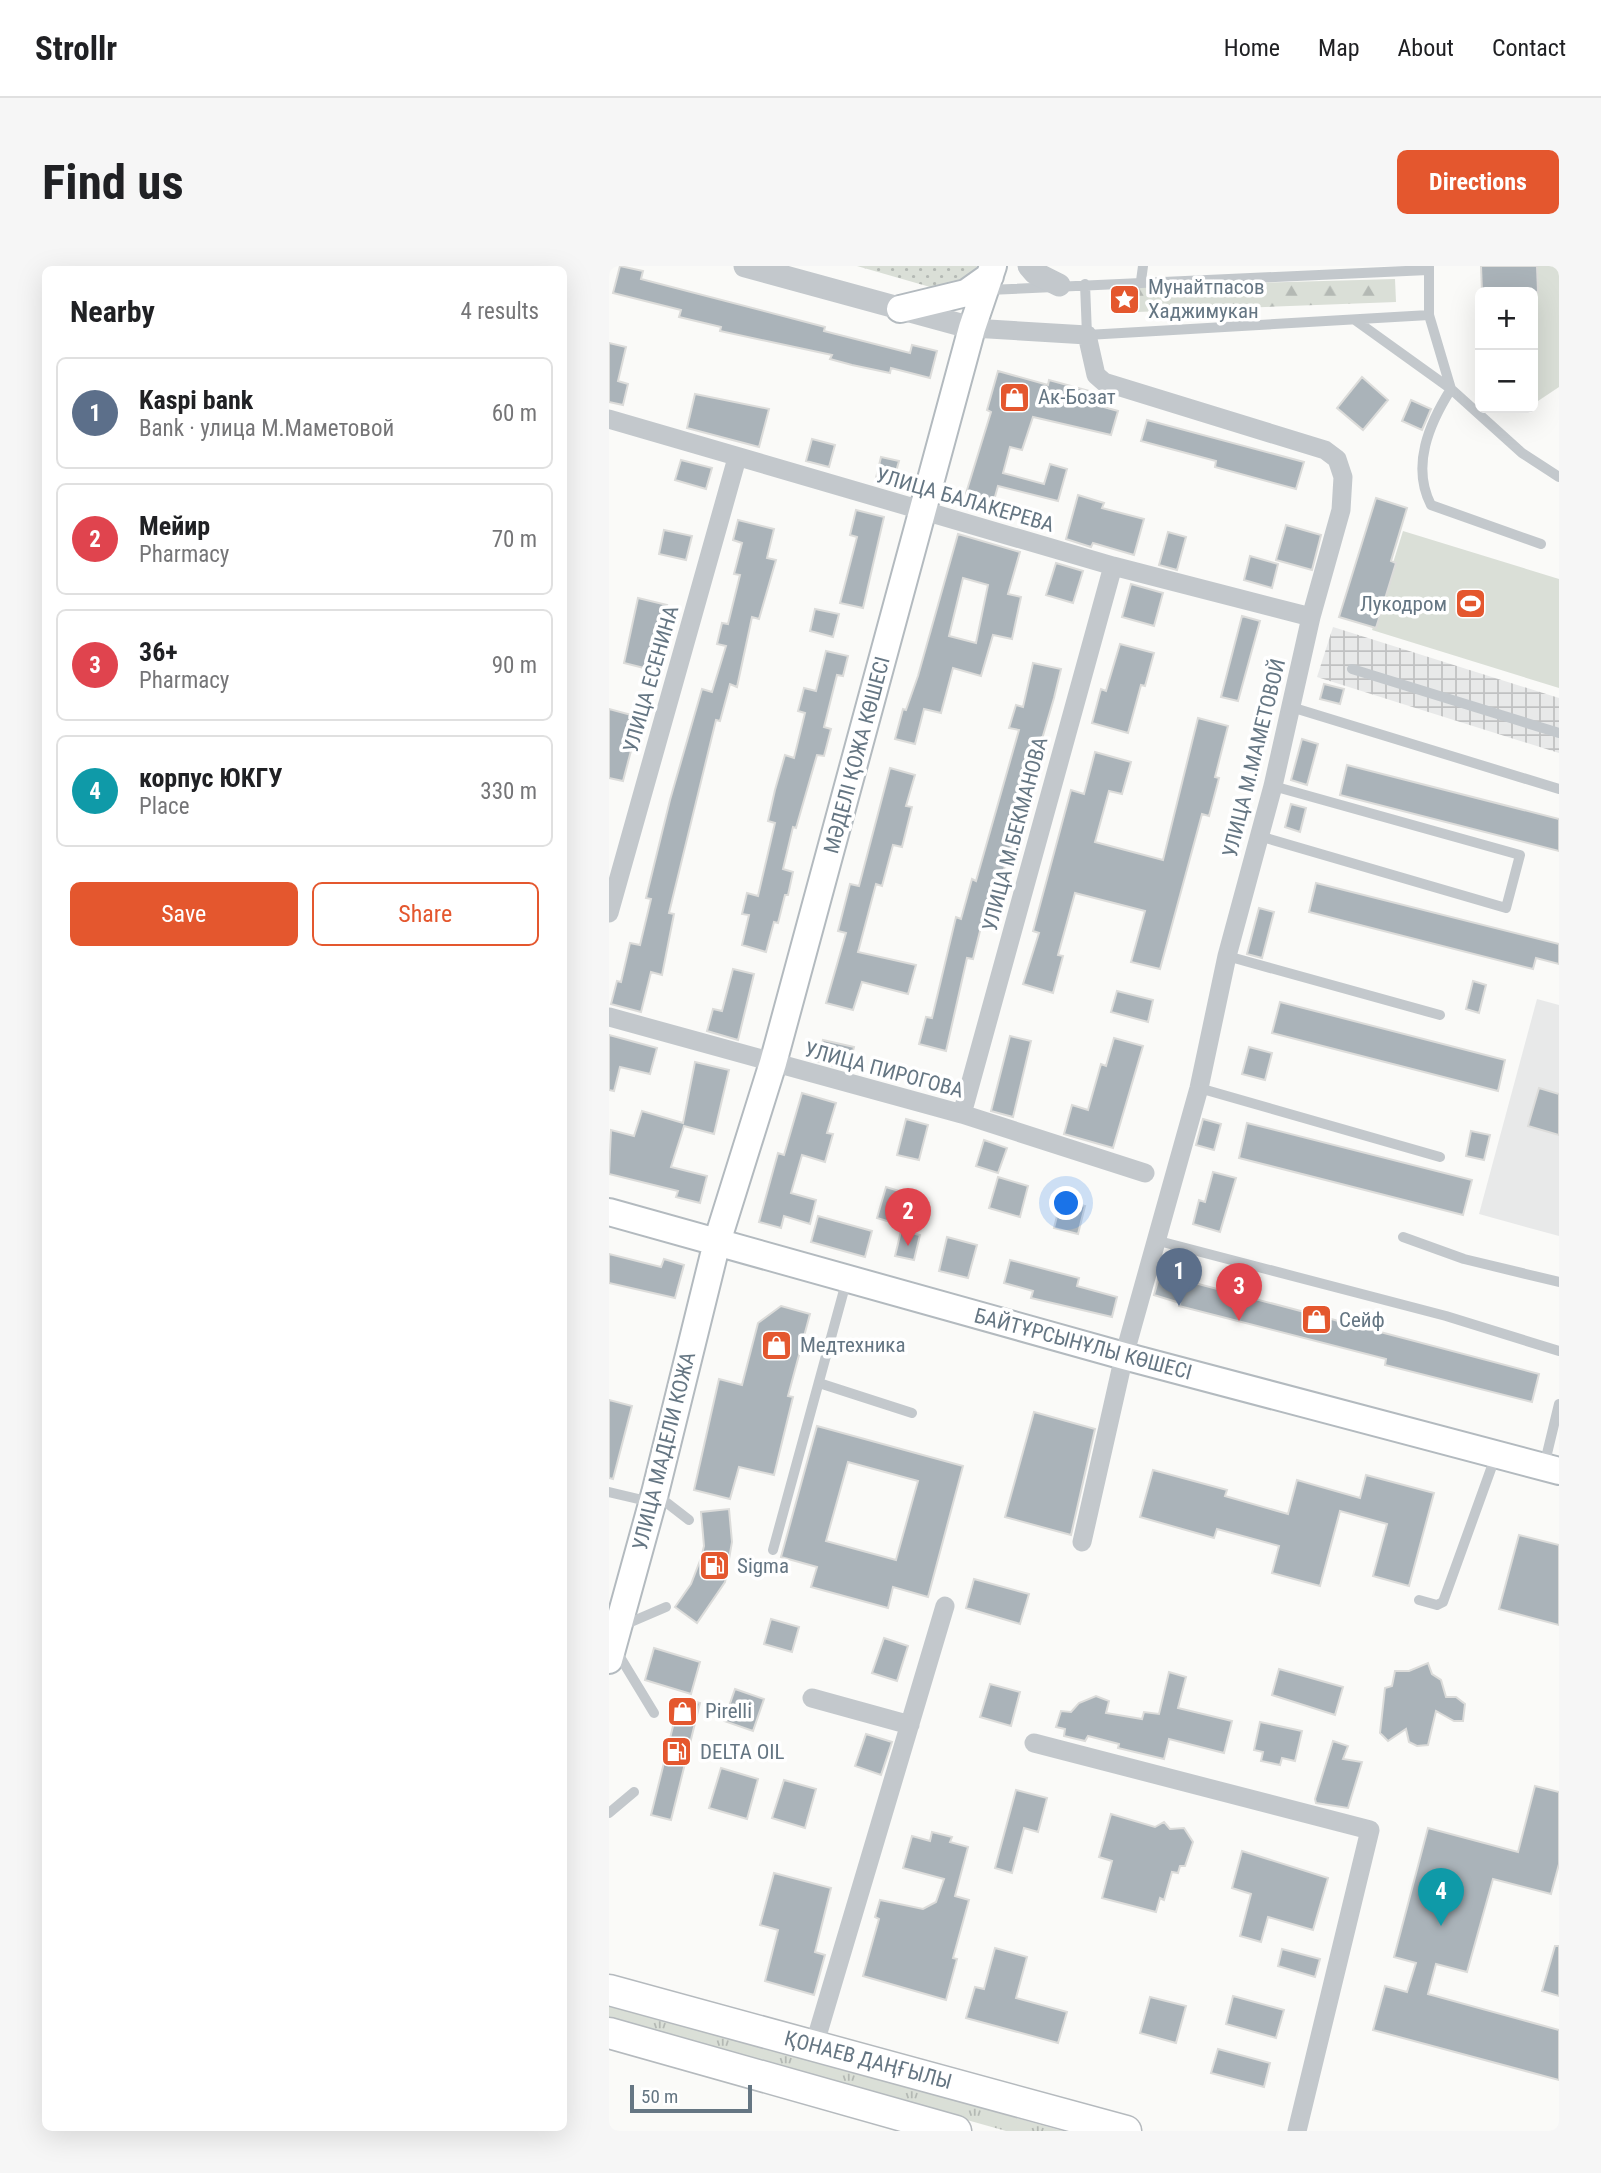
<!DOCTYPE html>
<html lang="en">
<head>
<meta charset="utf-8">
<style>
	:root { --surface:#fff; --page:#f6f6f6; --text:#202124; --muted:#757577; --line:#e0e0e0; --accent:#e4572e }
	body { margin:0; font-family:"Roboto Condensed",sans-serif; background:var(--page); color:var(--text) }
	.controls { position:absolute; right:21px; top:21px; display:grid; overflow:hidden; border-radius:10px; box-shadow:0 7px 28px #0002 }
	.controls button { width:63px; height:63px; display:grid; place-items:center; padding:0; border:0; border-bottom:2px solid var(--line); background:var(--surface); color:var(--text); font:35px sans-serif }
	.scale { position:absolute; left:21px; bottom:18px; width:122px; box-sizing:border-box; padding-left:7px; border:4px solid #657683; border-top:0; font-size:19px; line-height:24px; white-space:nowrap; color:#657683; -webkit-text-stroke:5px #fff; paint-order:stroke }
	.you { position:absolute; left:458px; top:938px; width:24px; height:24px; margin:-18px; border:5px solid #fff; border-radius:50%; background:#1a73e8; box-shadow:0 0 0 10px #1a73e833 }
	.badge { display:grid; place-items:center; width:46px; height:46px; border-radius:50%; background:var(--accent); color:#fff; font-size:23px; font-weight:700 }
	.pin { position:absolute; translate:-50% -58px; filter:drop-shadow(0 2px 4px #0008) }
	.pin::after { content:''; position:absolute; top:37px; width:24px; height:21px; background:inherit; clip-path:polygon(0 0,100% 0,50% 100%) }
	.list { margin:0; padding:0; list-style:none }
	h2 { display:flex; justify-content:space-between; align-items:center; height:91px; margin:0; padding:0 28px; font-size:30px }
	h2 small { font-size:23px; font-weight:400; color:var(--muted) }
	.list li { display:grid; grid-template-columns:46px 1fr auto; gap:21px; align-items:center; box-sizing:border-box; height:112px; margin:0 14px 14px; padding:0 14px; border:2px solid var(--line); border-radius:10px }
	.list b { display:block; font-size:26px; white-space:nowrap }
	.list p { margin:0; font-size:23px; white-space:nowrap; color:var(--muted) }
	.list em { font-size:23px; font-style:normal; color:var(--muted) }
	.actions { display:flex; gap:14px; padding:21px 28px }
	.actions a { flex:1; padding:16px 0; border:2px solid var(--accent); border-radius:10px; text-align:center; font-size:24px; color:var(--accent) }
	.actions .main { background:var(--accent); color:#fff }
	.map { position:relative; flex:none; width:950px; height:1865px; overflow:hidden; border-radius:10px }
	header { display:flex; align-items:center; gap:42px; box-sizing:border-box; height:98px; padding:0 35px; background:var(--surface); border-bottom:2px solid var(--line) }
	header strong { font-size:33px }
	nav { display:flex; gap:38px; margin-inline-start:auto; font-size:24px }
	.intro { display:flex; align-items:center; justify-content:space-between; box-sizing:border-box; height:168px; padding:0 42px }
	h1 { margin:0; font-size:49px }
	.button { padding:18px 32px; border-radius:10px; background:var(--accent); color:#fff; font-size:24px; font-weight:700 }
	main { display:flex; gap:42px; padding:0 42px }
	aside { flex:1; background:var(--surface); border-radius:10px; box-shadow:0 7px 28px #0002 }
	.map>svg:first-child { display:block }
	.built { fill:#e8e9e9 }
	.industrial { fill:url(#industrial-grid) }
	.grass { fill:url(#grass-tufts) }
	.forest { fill:url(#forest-firs) }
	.park { fill:url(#park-dots) }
	.garden { fill:#dadfd7 }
	.building { fill:#aab3b9; stroke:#dcdcda; stroke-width:2; fill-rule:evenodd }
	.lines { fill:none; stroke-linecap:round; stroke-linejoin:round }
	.secondary-casing { stroke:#b3babf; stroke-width:30 }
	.primary-casing { stroke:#b5babe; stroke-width:33 }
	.service { stroke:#c3c8cc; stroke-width:10 }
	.minor { stroke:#c3c8cc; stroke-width:19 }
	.tertiary { stroke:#c3c8cc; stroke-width:23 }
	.secondary { stroke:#fff; stroke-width:26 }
	.primary { stroke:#fff; stroke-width:30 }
	.labels { text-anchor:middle; stroke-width:7; stroke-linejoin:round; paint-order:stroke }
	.poi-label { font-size:21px; fill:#657683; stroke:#fff; text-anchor:start }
	.street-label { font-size:21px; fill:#657683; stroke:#fff }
</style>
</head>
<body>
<header>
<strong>Strollr</strong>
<nav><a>Home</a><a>Map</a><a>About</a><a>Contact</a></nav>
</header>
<div class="intro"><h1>Find us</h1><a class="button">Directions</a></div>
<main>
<aside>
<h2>Nearby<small>4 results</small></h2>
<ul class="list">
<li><span class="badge" style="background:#5c6f8a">1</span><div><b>Kaspi bank</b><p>Bank · улица М.Маметовой</p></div><em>60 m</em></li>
<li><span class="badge" style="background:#e0444e">2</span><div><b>Мейир</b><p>Pharmacy</p></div><em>70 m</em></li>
<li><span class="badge" style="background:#e0444e">3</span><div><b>36+</b><p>Pharmacy</p></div><em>90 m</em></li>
<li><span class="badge" style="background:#0f9aa8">4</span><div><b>корпус ЮКГУ</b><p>Place</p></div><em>330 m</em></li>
</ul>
<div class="actions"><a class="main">Save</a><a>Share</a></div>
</aside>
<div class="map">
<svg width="950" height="1865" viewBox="0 0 950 1865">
	<defs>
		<pattern id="industrial-grid" width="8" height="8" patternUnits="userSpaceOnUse" patternTransform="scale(1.75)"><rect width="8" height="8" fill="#e8e9e9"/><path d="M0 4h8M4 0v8" fill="none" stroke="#c0c1c2"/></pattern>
		<pattern id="grass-tufts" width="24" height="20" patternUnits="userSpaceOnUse" patternTransform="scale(1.75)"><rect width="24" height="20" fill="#dadfd7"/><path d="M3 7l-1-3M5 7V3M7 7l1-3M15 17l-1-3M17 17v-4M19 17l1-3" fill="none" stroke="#b4b9b4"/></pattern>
		<pattern id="forest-firs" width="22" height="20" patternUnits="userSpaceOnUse" patternTransform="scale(1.75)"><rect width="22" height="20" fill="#dadfd7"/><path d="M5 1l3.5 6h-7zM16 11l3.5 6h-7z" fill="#b4b9b4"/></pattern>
		<pattern id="park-dots" width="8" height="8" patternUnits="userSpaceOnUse" patternTransform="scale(1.75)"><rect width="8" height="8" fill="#dadfd7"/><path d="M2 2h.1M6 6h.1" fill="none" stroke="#b4b9b4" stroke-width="1.8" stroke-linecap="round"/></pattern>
	</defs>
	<rect width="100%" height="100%" fill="#fafaf8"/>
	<!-- built -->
	<path class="built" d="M928,733L950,739V970L870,948Z"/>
	<!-- industrial -->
	<path class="industrial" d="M724,361L950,432V487L708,411Z"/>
	<!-- grass -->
	<path class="grass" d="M0,1737L454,1865H397L0,1753Z"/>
	<!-- forest -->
	<path class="forest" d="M786,13L787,36L528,46L527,20Z"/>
	<!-- park -->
	<path class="park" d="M248,0H368L365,11L335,25Z"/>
	<!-- garden -->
	<path class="garden" d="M872,0H950V121L929,135L924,127V26H873Z
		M794,265L950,313V422L763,364Z"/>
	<!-- building -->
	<path class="building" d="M11,0L34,5L32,13L216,61L215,65L301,87L303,79L328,85L321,112L282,102L281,107L243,99L221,93L223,89L111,65L112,61L70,51L72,44L4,27Z
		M872,0H928L929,26H873Z
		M0,77L17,81L9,115L19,118L14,139L0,136Z
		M389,105L439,119L440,114L480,125L477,136L509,145L502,169L424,151L413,184L401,181L394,207L435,218L441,198L458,203L449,235L389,220L382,245L354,237L382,146L378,144Z
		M753,111L779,134L754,164L728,142Z
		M86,128L160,143L150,181L78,162Z
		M802,134L822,143L813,164L793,155Z
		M538,154L695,196L687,223L606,201L607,195L532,175Z
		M203,173L226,179L220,201L197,195Z
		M272,191L290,195L284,216L267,212Z
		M72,194L103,202L97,223L66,214Z
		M469,229L495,237L493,242L535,253L525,289L484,277L482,281L457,273Z
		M767,232L798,242L782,295L787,297L767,362L730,351Z
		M247,244L275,251L254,342L231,337L248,271L241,269Z
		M129,254L165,263L158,292L167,294L150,353L143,351L128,421L121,418L111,455L107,454L60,647L65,648L53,709L42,706L32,746L2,738L8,715L12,716L21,677L31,679L42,633L37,632L61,534L93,423L103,426L117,380L108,378L113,357L119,358L131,309L125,308L133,277L124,274Z
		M677,259L712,269L703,304L667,294Z
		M55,264L83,270L77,294L50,288Z
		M559,266L577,271L568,304L550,299Z
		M349,268L411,286L399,328L412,331L403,373L384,369L372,410L344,402L332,447L315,443L306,478L286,473L294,443L297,444L309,410ZM354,312L379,319L367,377L340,370Z
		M641,290L669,298L663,322L635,314Z
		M447,297L474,305L464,337L437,329Z
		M522,318L554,327L545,360L513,351Z
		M29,332L58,339L39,403L15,397Z
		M206,343L230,348L224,371L201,365Z
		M633,350L651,355L629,435L612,431Z
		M511,378L545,387L536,420L532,419L519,467L483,457L492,423L497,425Z
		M217,385L239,390L234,410L228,409L215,461L222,463L215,490L208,489L187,562L184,561L174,603L184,606L179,629H176L169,657L165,656L157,686L133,679L140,649L133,648L138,627L149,630L166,557L159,555L166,524L176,489L185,492L196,447L189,445L195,422L207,425Z
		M424,397L452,403L445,432L380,655L374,653L364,693L358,692L337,785L310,778L317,751L323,752L347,651L352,653L363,613L367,615L410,464L400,462L407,439L414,441Z
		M715,418L735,423L731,438L711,433Z
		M0,443L26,450L18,480L23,481L14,515L0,512Z
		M589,452L619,460L606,511L610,512L600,550L593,548L551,703L522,696L536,645L466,627L449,689L454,690L444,727L414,718L430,667L424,665L462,524L475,528L486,486L522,496L513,528L500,525L486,576L554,594Z
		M693,473L709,478L698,519L682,514Z
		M738,499L950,553V585L731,529Z
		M281,502L306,509L297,540L303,541L293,581L284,579L273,620L267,618L249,686L307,699L299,728L253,716L244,744L217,737L237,667L229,665L241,618L250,620Z
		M682,538L697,542L691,566L676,561Z
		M707,617L950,678V698L927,692L924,703L700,646Z
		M650,642L665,646L653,692L638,688Z
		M124,703L145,708L129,774L98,765L104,743L113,745Z
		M864,715L877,719L870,747L857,743Z
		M508,725L544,734L539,756L502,746Z
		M671,736L896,794L889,825L663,767Z
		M0,769L48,782L41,808L11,801L5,825L0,824Z
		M401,770L422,775L404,851L382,845Z
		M505,772L534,780L504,882L455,868L463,839L479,844L492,798L497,800Z
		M214,774L245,781L239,804L208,795Z
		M640,781L663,787L656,814L633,808Z
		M86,796L120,804L105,868L75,860L62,901L98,910L91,937L67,931L69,925L0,908L2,864L25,870L33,845L74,857Z
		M930,822L950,828V869L919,860Z
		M193,827L227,837L218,867L224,868L216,896L193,889L182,927L207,934L201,958L175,950L172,962L150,956L169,887L175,889Z
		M297,853L319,859L310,894L288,889Z
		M594,853L612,858L605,884L587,879Z
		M638,857L863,914L854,949L630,892Z
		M862,865L881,869L875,894L857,890Z
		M375,874L398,882L389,907L367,900Z
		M604,906L627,912L611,966L584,958L590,934L596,936Z
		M389,911L419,920L411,951L380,942Z
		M277,921L303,929L295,960L268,952Z
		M452,934L476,940L469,968L445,962Z
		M209,950L263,965L256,991L202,976Z
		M292,965L311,969L305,994L286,990Z
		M338,971L368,979L359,1012L330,1005Z
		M0,988L52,1001L55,993L75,999L66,1032L0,1017Z
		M555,993L567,997L563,1011L930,1108L923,1136L776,1099L777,1093L570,1040L571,1037L545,1029Z
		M401,994L470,1012L468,1020L508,1031L503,1051L422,1032L424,1025L395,1017Z
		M172,1040L201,1048L179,1130L184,1131L165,1209L130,1201L121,1233L85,1224L110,1113L133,1119L149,1057Z
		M0,1134L23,1140L4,1213L0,1212Z
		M425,1146L486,1163L462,1269L396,1251Z
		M208,1160L354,1200L319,1331L284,1321L279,1342L202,1321L208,1301L172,1291ZM239,1196L309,1215L287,1294L217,1275Z
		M544,1204L618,1224L616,1230L679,1248L688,1214L751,1232L757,1209L825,1227L800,1320L764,1310L778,1258L731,1245L711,1320L663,1307L670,1280L608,1263L605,1272L531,1251Z
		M120,1243L123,1276L116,1316L88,1357L66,1341L82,1318L92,1292L95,1280L92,1246Z
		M910,1269L950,1279V1359L890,1343Z
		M365,1313L420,1328L411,1358L357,1342Z
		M162,1353L190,1361L183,1386L155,1378Z
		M275,1372L299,1380L288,1415L263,1407Z
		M45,1382L91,1396L82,1428L36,1414Z
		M819,1397L823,1408L832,1414L837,1431H847L856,1438L854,1455H845L827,1445L819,1479L808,1480L800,1476L797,1463L779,1475L771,1467L776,1422L783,1420L786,1405H800Z
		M670,1403L734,1421L726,1449L663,1429Z
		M560,1406L577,1411L569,1442L623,1455L615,1487L560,1473L555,1493L509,1482L510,1478L479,1470L476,1475L455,1470L456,1463L447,1461L452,1445L462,1446L470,1437L487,1430L500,1435L497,1447L533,1453L535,1446L550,1448Z
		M381,1418L411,1426L402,1460L371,1451Z
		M126,1423L155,1433L144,1465L115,1455Z
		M71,1432L91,1437L62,1554L42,1549Z
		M651,1456L693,1465L686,1495L673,1492L671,1499L652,1495L654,1486L645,1484Z
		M257,1468L283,1476L272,1509L246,1500Z
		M724,1475L739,1480L734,1493L753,1496L739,1542L707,1537L706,1533Z
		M112,1502L149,1513L138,1553L100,1542Z
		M175,1514L207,1523L196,1562L163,1552Z
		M926,1520L950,1526V1598L942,1628L884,1613L858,1706L827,1698L819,1728L950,1764V1814L764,1764L776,1720L798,1726L807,1697L785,1691L819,1562L909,1586Z
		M407,1524L438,1532L429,1566L415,1562L403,1607L386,1602Z
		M502,1548L546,1561L555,1556L561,1563L575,1562L584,1576L576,1600H571L569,1607L563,1606L555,1634L551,1632L547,1646L493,1632L503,1595L490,1591Z
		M323,1566L343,1571L341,1576L359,1581L346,1630L360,1634L344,1692L348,1693L337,1734L254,1710L270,1653L266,1651L271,1634L314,1643L327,1636L335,1613L294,1602L303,1570L321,1575Z
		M633,1585L719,1612L704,1664L659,1651L652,1676L631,1670L642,1628L623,1622Z
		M165,1607L222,1622L206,1686L216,1689L205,1729L156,1715L169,1664L151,1659Z
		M946,1680H950V1730L933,1725Z
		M386,1682L418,1691L407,1732L458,1746L449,1777L357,1752L366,1721L375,1723Z
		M673,1683L711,1693L706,1711L669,1700Z
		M624,1730L675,1744L667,1772L617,1758Z
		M541,1731L577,1740L567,1777L531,1767Z
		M609,1783L661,1797L655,1821L602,1807Z"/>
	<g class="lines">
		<defs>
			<path id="secondary" d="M291,43L357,27L381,10
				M0,946L515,1090L950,1205
				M0,1394L46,1227L108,976L164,797L363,62L384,0"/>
			<path id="primary" d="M0,1724L517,1865
				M0,1767L347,1865"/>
		</defs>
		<!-- secondary casing -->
		<use href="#secondary" class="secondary-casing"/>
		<!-- primary casing -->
		<use href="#primary" class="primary-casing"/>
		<!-- service -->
		<path class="service" d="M820,1V49L842,123L913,187L950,211
			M532,15L534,0
			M476,18L478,69L820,49
			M379,24L819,4
			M746,54L842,123C820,158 802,200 822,239L932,278
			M743,403L950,467
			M682,441L950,523
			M650,570L897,642L911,589L664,520
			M618,690L831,749
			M590,822L831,891
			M794,971L855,993L950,1016
			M546,974L837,1050L950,1085
			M210,1117L303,1147
			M935,1200L950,1138
			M0,1226L42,1236
			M49,1230L80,1254
			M164,1284L238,1013
			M810,1334L828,1339L834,1336L887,1189
			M15,1359L57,1341
			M8,1386L45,1447
			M0,1547L25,1526"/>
		<!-- minor -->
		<path class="minor" d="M363,62L478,69L487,109L495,116L716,184L728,193L734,211L732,244L702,351L664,520L618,690L590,822L515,1090L473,1276
			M0,153L504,300L702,351
			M0,647L128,192
			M0,751L353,848L536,907
			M353,848L504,300
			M203,1432L301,1459
			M425,1477L761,1564L688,1865
			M205,1780L336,1340"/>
		<!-- tertiary -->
		<path class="tertiary" d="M136,0L363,62
			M420,0L426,7L450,19"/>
		<!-- secondary -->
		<use href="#secondary" class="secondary"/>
		<!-- primary -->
		<use href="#primary" class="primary"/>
	</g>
	<!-- icons -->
	<defs>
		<symbol id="sight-square" viewBox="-11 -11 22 22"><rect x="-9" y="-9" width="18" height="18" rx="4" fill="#e4572e" stroke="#fff"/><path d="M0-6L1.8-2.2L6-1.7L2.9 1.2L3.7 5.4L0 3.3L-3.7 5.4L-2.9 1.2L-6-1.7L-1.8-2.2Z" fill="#fff"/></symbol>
		<symbol id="shop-square" viewBox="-11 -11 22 22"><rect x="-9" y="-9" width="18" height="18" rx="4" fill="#e4572e" stroke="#fff"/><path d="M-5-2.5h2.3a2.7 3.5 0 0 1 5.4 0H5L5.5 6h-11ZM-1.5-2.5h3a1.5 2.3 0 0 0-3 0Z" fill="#fff"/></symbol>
		<symbol id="stadium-square" viewBox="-11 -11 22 22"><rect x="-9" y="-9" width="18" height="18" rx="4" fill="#e4572e" stroke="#fff"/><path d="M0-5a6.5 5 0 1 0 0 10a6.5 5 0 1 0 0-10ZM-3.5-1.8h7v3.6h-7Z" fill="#fff"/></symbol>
		<symbol id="fuel-square" viewBox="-11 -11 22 22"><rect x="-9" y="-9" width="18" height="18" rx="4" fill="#e4572e" stroke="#fff"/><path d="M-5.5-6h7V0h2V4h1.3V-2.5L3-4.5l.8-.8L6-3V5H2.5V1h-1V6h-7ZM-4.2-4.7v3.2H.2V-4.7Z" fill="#fff"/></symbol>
	</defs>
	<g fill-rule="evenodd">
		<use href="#sight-square" x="498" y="16" width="35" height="35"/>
		<use href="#shop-square" x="388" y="114" width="35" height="35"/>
		<use href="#stadium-square" x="844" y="320" width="35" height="35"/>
		<use href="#shop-square" x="690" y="1036" width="35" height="35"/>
		<use href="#shop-square" x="150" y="1062" width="35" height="35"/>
		<use href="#fuel-square" x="88" y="1282" width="35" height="35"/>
		<use href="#shop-square" x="56" y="1428" width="35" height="35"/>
		<use href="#fuel-square" x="50" y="1468" width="35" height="35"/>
	</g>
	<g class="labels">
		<!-- poi labels -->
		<g class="poi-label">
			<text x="539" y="28">Мунайтпасов<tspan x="539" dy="24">Хаджимукан</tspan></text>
			<text x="429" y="138">Ак-Бозат</text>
			<text x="838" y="345" text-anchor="end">Лукодром</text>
			<text x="730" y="1061">Сейф</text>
			<text x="191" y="1086">Медтехника</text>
			<text x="128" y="1307">Sigma</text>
			<text x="96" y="1452">Pirelli</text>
			<text x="91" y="1493">DELTA OIL</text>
		</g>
		<!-- street labels -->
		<g class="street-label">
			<text transform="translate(356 234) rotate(16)" y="7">УЛИЦА БАЛАКЕРЕВА</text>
			<text transform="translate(42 413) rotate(-74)" y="7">УЛИЦА ЕСЕНИНА</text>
			<text transform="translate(248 489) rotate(-75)" y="7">МӘДЕЛІ ҚОЖА КӨШЕСІ</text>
			<text transform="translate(645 492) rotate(-76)" y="7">УЛИЦА М.МАМЕТОВОЙ</text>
			<text transform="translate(406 568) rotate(-75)" y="7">УЛИЦА М.БЕКМАНОВА</text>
			<text transform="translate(275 804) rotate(15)" y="7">УЛИЦА ПИРОГОВА</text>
			<text transform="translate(474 1078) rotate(15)" y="7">БАЙТҰРСЫНҰЛЫ КӨШЕСІ</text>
			<text transform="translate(55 1185) rotate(-76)" y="7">УЛИЦА МАДЕЛИ КОЖА</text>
			<text transform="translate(259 1794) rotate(15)" y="7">ҚОНАЕВ ДАҢҒЫЛЫ</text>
		</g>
	</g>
</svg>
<div class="controls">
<button>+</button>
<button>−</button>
</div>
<div class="scale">50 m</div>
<div class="you"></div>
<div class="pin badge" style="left:570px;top:1040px;background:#5c6f8a">1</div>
<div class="pin badge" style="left:299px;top:980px;background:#e0444e">2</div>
<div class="pin badge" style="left:630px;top:1055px;background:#e0444e">3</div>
<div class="pin badge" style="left:832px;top:1660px;background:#0f9aa8">4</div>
</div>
</main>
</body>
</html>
